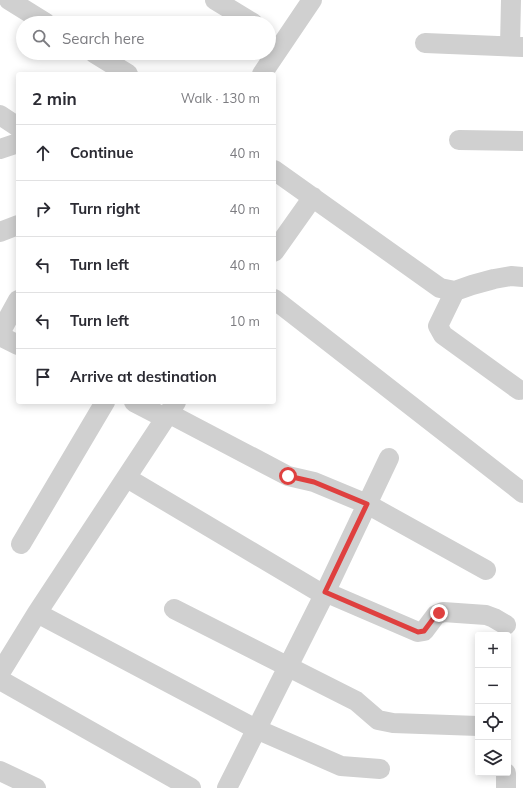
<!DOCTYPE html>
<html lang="en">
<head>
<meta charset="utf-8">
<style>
	:root { --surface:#fff; --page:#f2f2f3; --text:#2b2b33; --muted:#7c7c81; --line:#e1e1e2 }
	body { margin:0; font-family:Mulish,sans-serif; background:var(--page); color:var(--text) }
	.controls { position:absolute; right:12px; bottom:12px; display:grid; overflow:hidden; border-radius:4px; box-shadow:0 2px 10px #0003 }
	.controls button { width:36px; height:36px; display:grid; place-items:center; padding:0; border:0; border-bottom:1px solid var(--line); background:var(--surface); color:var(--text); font:20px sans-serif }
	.stop { position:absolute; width:12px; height:12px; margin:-9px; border:3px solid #df403f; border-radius:50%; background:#fff }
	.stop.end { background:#df403f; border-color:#fff; box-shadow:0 1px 4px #0008 }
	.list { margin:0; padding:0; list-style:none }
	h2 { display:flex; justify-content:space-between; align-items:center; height:52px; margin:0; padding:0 16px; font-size:17px }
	h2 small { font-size:13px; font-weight:400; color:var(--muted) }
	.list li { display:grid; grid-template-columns:26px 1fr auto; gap:12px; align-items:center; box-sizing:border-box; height:56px; padding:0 16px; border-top:1px solid var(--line) }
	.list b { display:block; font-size:15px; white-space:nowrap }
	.list em { font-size:13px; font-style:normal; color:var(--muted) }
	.icon { flex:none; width:22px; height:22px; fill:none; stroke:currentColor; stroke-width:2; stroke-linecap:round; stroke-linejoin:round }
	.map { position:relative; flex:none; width:523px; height:788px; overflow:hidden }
	.search { position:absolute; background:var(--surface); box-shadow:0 2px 10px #0003; left:16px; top:16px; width:260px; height:44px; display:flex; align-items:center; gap:10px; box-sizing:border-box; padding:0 14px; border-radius:22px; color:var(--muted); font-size:15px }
	.panel { position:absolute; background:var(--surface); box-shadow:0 2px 10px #0003; left:16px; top:72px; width:260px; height:332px; border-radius:4px }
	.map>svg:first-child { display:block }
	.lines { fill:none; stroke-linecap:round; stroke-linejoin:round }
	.minor { stroke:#d0d0d0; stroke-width:20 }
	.route { stroke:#df403f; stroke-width:5 }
</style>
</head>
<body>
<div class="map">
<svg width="523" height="788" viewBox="0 0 523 788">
	<rect width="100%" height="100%" fill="#fff"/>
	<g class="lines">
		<!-- minor -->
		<path class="minor" d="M9,0L46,23
			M215,0L253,23
			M425,43L523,47
			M510,46L511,0
			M94,53L128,74
			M262,74L312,0
			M0,115L18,127
			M459,140L523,141
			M0,149L18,143
			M274,170L440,288L455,291L472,285L494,279L511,276L523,277
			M0,232L18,225
			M274,252L313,197
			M455,291L438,326L443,335L519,390
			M274,299L523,493
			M0,333L18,300
			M0,336L18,345
			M134,402L165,418
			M168,413L288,476L314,482L367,504L486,570
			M127,478L324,595
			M21,544L105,402
			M325,592L418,632L424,631L436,615L443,612L486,615L494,618L506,625
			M174,609L356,701L378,720L393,723L478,726
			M37,613L256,729L341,766L380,769
			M0,673L37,613L176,402
			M0,680L191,788
			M0,771L36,788
			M506,773V788
			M227,788L324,595L389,458"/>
	</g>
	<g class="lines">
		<!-- route -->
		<path class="route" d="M288,476L314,482L367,504L325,592L418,632L424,631L436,615L439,613"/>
	</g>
</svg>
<div class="controls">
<button>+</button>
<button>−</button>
<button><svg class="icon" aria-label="locate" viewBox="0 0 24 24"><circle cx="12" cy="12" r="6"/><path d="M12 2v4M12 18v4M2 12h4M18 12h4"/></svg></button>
<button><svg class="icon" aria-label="layers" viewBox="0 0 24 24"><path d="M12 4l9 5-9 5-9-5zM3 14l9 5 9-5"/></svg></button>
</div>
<div class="stop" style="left:288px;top:476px"></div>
<div class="stop end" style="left:439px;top:613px"></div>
<div class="search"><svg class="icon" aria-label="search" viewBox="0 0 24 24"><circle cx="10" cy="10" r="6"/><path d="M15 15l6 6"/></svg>Search here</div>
<section class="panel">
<h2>2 min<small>Walk · 130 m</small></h2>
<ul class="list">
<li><svg class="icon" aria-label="ahead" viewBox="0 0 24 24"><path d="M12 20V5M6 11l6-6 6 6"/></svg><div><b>Continue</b></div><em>40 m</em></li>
<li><svg class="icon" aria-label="right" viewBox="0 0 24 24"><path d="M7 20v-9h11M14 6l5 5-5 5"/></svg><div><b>Turn right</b></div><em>40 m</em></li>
<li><svg class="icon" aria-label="left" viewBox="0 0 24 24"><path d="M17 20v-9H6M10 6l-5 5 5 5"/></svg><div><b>Turn left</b></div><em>40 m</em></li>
<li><svg class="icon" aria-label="left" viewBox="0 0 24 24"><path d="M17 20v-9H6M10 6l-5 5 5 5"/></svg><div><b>Turn left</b></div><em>10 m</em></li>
<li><svg class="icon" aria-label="arrive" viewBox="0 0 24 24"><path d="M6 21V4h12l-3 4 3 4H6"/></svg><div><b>Arrive at destination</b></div></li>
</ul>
</section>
</div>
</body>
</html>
